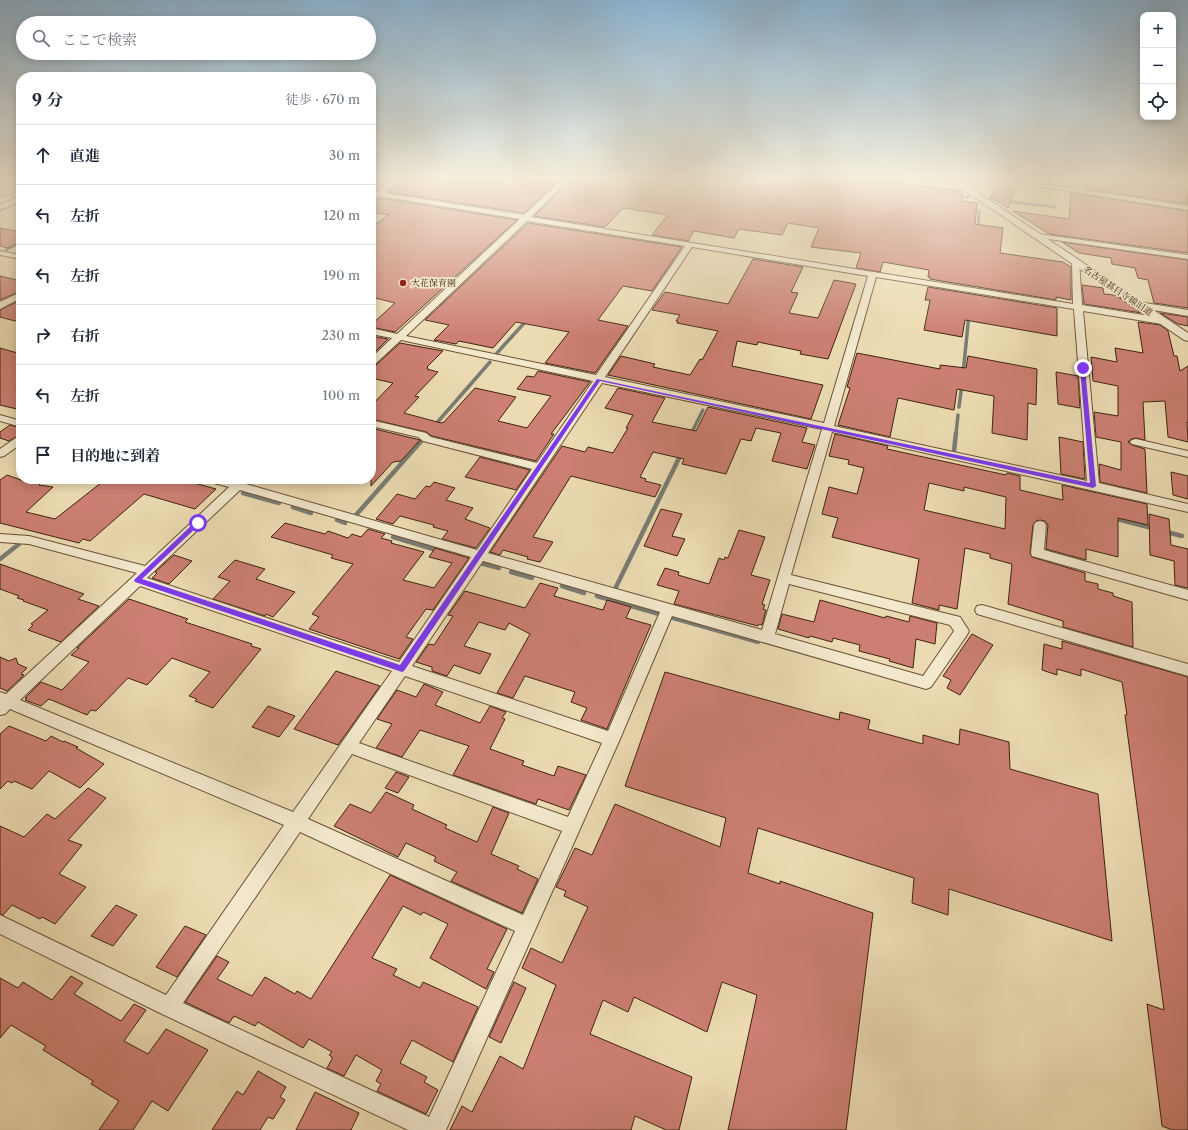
<!DOCTYPE html>
<html lang="ja">
<head>
<meta charset="utf-8">
<style>
	:root { --surface:#fff; --page:#f6f6f7; --text:#1f2937; --muted:#747a83; --line:#e0e1e3 }
	body { margin:0; font-family:"Libre Caslon Text","Noto Serif JP",serif; background:var(--page); color:var(--text) }
	.controls { position:absolute; right:12px; top:12px; display:grid; overflow:hidden; border-radius:8px; box-shadow:0 2px 10px #0003 }
	.controls button { width:36px; height:36px; display:grid; place-items:center; padding:0; border:0; border-bottom:1px solid var(--line); background:var(--surface); color:var(--text); font:20px sans-serif }
	.stop { position:absolute; width:12px; height:12px; margin:-9px; border:3px solid #7c3aed; border-radius:50%; background:#fff }
	.stop.end { background:#7c3aed; border-color:#fff; box-shadow:0 1px 4px #0008 }
	.list { margin:0; padding:0; list-style:none }
	h2 { display:flex; justify-content:space-between; align-items:center; height:52px; margin:0; padding:0 16px; font-size:17px }
	h2 small { font-size:13px; font-weight:400; color:var(--muted) }
	.list li { display:grid; grid-template-columns:26px 1fr auto; gap:12px; align-items:center; box-sizing:border-box; height:60px; padding:0 16px; border-top:1px solid var(--line) }
	.list b { display:block; font-size:15px; white-space:nowrap }
	.list em { font-size:13px; font-style:normal; color:var(--muted) }
	.icon { flex:none; width:22px; height:22px; fill:none; stroke:currentColor; stroke-width:2; stroke-linecap:round; stroke-linejoin:round }
	.map { position:relative; flex:none; width:1188px; height:1130px; overflow:hidden }
	.search { position:absolute; background:var(--surface); box-shadow:0 2px 10px #0003; left:16px; top:16px; width:360px; height:44px; display:flex; align-items:center; gap:10px; box-sizing:border-box; padding:0 14px; border-radius:22px; color:var(--muted); font-size:15px }
	.panel { position:absolute; background:var(--surface); box-shadow:0 2px 10px #0003; left:16px; top:72px; width:360px; height:412px; border-radius:16px }
	.map>svg:first-child { display:block }
	.green { fill:#b3c18f; stroke:#79724e }
	.lines { fill:none; stroke-linecap:round; stroke-linejoin:round }
	.stream-far3 { stroke:#797c75; stroke-width:3 }
	.stream-far2 { stroke:#797c75; stroke-width:3.5 }
	.stream-far1 { stroke:#797c75; stroke-width:4.5 }
	.stream { stroke:#797c75; stroke-width:6 }
	.building { fill:#cc7f72; stroke:#3f230e; fill-rule:evenodd }
	.minor-casing { stroke:#6a5137; stroke-width:2 }
	.tertiary-casing { stroke:#6a5137; stroke-width:2 }
	.minor { fill:#f3e8cd; fill-rule:evenodd }
	.tertiary { fill:#f3e8cd; fill-rule:evenodd }
	.route { fill:#7c3aed }
	.poi-dot { fill:#8f2418; stroke:#f3e8cd; stroke-width:1.5 }
	.labels { text-anchor:middle; stroke-width:3.5; stroke-linejoin:round; paint-order:stroke }
	.far-poi-label { font-size:9px; fill:#3f230e; stroke:#f3e8cd; text-anchor:start }
	.far-street-label { font-size:9px; fill:#3f230e; stroke:#f3e8cd }
</style>
</head>
<body>
<div class="map">
<svg width="1188" height="1130" viewBox="0 0 1188 1130">
	<rect width="100%" height="100%" fill="#ecdbb2"/>
	<filter id="stains"><feTurbulence type="fractalNoise" baseFrequency=".005" numOctaves="4"/><feColorMatrix values="0 0 0 0 .2 0 0 0 0 .09 0 0 0 0 .02 0 0 0 .5 -.17"/></filter>
	<radialGradient id="worn" r=".72"><stop offset=".6" stop-color="#630" stop-opacity="0"/><stop offset="1" stop-color="#630" stop-opacity=".3"/></radialGradient>
	<!-- green -->
	<path class="green" d="M0,177H21V190L6,197L0,196Z"/>
	<g class="lines">
		<!-- stream-far3 -->
		<path class="stream-far3" d="M1126,177L1170,184
			M956,195L969,197
			M990,199L1055,207
			M11,205L19,202
			M530,217L546,219
			M978,230L979,211
			M6,250L21,242"/>
		<!-- stream-far2 -->
		<path class="stream-far2" d="M497,353L527,320
			M963,374L969,314
			M959,407L962,384
			M428,433L490,362
			M691,434L703,410
			M956,434L958,415"/>
		<!-- stream-far1 -->
		<path class="stream-far1" d="M690,436L691,433
			M954,451L956,433
			M243,493L279,503
			M293,507L311,513
			M356,515L423,439
			M1113,518L1156,529
			M337,520L345,523
			M1163,531L1182,536
			M393,537L440,551
			M0,559L19,544
			M480,563L499,568
			M511,572L532,578
			M562,586L584,593
			M615,589L682,452
			M597,596L659,614"/>
		<!-- stream -->
		<path class="stream" d="M669,616L758,641"/>
	</g>
	<!-- building -->
	<path class="building" d="M371,177H394L377,190H371Z
		M406,177L446,183L447,177H562L524,213L388,192Z
		M573,177H732L729,181L766,185V177H892L913,180V185L962,191V201L977,203L975,224L1003,228L1000,253L1063,262L1071,267V300L1056,297V300L930,279V277H928L929,270L883,262L880,272L856,268L861,253L811,247L819,228L788,223L782,235L739,229L734,238L694,231L688,241L652,235L668,215L623,208L605,227L534,216Z
		M1086,177L1129,178L1186,188L1188,204L1086,189Z
		M995,187L1014,190L1008,208L991,197Z
		M1071,193L1188,211V253L1049,234L1013,211L1069,219Z
		M380,198L517,220L395,332L371,327V325L395,303L371,297V227L389,215L371,212V200H377Z
		M528,223L682,247L652,291L623,286L598,320L628,326L595,373L545,363L569,332L516,322L493,348L459,341L456,344L434,340L449,325L425,320Z
		M0,228L21,232V241L8,248L0,246Z
		M1062,242L1188,260V308L1154,303L1148,280L1138,278L1135,268L1112,264L1111,258L1079,253Z
		M753,259L803,267L791,292L798,293L789,313L818,318L834,280L856,284L828,359L800,354L801,351L758,342L757,345L737,341L732,366L823,385L811,419L608,375L621,356L655,364L653,367L690,375L700,359L702,360L718,331L677,323L678,321H676L680,315L652,310L665,292L728,304Z
		M0,276L21,281V291L0,300Z
		M1082,285L1103,288L1104,294L1115,295L1142,313L1084,304Z
		M928,287L1057,308V336L965,320L962,337L924,330L930,300H925Z
		M21,300V317L15,321L0,317V310Z
		M1160,313L1188,317V326L1178,324Z
		M1138,322L1160,325L1168,331L1174,356H1177L1180,371L1188,366V423L1187,422L1188,442L1168,437L1165,401L1143,402L1145,440L1136,438L1131,439L1128,442L1132,445L1145,449L1147,493L1100,482L1099,464L1121,470V442L1096,437L1094,412L1118,416V386L1093,381L1091,357L1117,362L1115,348L1143,353Z
		M371,336L388,339L371,356Z
		M400,343L443,351L427,367L428,368L427,369L438,372L415,396L419,397L404,413L441,423L444,422L475,388L516,397L498,421L527,428L551,396L517,389L527,376L534,377L538,371L590,382L551,434H554L536,461L432,436L426,432L371,419V406L393,383L371,378V367L375,366Z
		M0,348L21,354V410L0,405Z
		M857,353L940,369V365L966,368L968,356L1037,369L1036,405L1028,403L1027,440L992,433L994,396L957,389L954,410L898,398L890,437L838,425L850,388L847,387Z
		M1056,372L1078,376L1080,408L1058,404Z
		M618,388L665,398L652,422L696,431L708,407L807,428L802,442L815,445L807,469L772,461L781,433L756,428L751,441L741,439L726,474L682,464L684,459L653,452L640,477L646,479L645,481L661,485L655,497L571,476L533,537L553,542L540,562L527,559L528,557L503,550L500,555L490,552L562,446L585,452L588,447L613,453L628,428H626L633,415L605,408Z
		M10,425L21,428V434L9,441L0,438V432Z
		M371,428L420,440L401,461L393,462L371,486Z
		M835,434L888,446L887,449L1006,475L1007,473L1020,476V490L1063,500L1062,485L1147,504L1148,525L1118,518V557L1086,549V560L1046,549L1048,525L1045,521L1040,520L1036,521L1033,525L1030,553L1032,557L1085,573V581L1098,584V589L1113,593V596L1132,602L1133,647L1063,627V621L1008,604L1012,564L990,558V554L965,548L957,609L939,605V610L912,603L919,559L832,537L838,518L822,514L829,487L857,494L864,468L848,464L849,460L829,456ZM929,483L964,491V487L1006,497L1005,529L924,510Z
		M1059,437L1083,442L1085,479L1061,474Z
		M480,457L530,470L516,490L465,477Z
		M1171,472L1188,476V499L1173,495Z
		M7,475L24,481L41,483L39,485L53,487L26,512L55,519L106,479H180L216,489L195,509L144,494L90,541L83,539L79,543L0,523V480Z
		M434,482L455,488L446,500L473,508L465,519L490,528L476,548L442,539L448,531L433,527L434,525L400,516L393,524L376,519L397,494L415,499L426,486L430,487Z
		M661,509L682,514L672,536L685,539L677,556L644,546Z
		M1149,514L1169,519L1171,545L1188,549V588L1175,585L1174,561L1150,555Z
		M285,523L325,534L328,531L348,538L352,534L361,537L368,529L385,534L381,538L392,541L391,543L424,552L403,580L434,588L452,563L429,557L435,548L469,558L433,610L426,609L406,637L413,639L399,659L309,629L319,617L312,614L353,564L331,558L333,555L271,537Z
		M739,530L765,537L751,575L770,580L762,604L765,605L763,609L766,610L762,625L759,624L758,626L674,604L679,591L657,585L665,568L679,572L678,575L709,584L719,558L724,560L725,557L728,558Z
		M174,555L192,561L169,584L152,578L157,573L155,572Z
		M235,560L265,569L256,579L295,592L273,617L266,614L265,616L213,599L230,581L218,577Z
		M0,564L84,594L78,599L99,606L61,642L28,630L33,625L31,624L48,610L23,601L24,600L17,598L19,596L0,589Z
		M540,583L558,588L554,596L603,610L607,600L631,607L626,618L651,625L607,729L581,720L587,708L571,702L575,692L525,676L513,698L497,693L530,634L509,623L505,630L479,622L464,646L491,654L480,674L454,665L447,676L432,671V667L416,662L429,644L434,645L453,616L448,615L465,591L525,608Z
		M129,599L188,619L185,622L252,644L251,646L261,649L213,708L195,701L197,699L189,696L210,672L172,658L147,685L128,678L96,711L91,710L87,715L49,699L41,706L25,700L27,698H25L41,682L62,690L89,662L71,655L79,648H77Z
		M820,600L885,618L886,616L909,622L910,616L937,623L935,644L916,639L913,668L889,661L890,659L859,651L860,645L833,638L832,642L810,636L809,638L778,629L782,614L814,622Z
		M972,634L993,645L960,695L947,688L951,680L943,676Z
		M1062,641L1188,677V1130H1172L1162,1126L1147,1004L1164,1010L1125,715H1127L1122,682L1081,669V676L1057,669V675L1042,670L1044,644L1062,649Z
		M0,657L9,661L16,658L18,664L27,668L21,674L24,675L7,691L0,688Z
		M336,671L380,686L338,745L294,729Z
		M665,672L839,720L840,712L870,720L868,729L923,744V735L959,745L960,729L1009,742L1010,769L1098,794L1112,941L949,889L948,915L912,903L914,878L758,828L748,873L780,884V881L873,913L846,1130H728L757,995L722,982L707,1032L634,997L628,1012L603,1000L590,1034L692,1077L679,1130H666L635,1116L631,1130H450L462,1106L472,1112L500,1056L523,1069L556,985L522,968L531,948L562,963L588,907L564,896L566,891L556,887L575,848L592,855L615,804L720,847L726,818L625,786Z
		M424,684L443,692L435,705L480,723L490,706L506,712L502,718L505,719L490,749L524,761L522,765L554,776L558,766L586,775L569,810L538,799L536,804L453,775L469,746L420,730L402,757L376,748L392,724L377,719L397,690L416,697Z
		M268,706L295,716L279,737L252,727Z
		M9,726L46,741L51,736L63,742L64,741L78,747L76,748L104,764L80,788L49,771L32,789L14,781L12,783L8,781L0,789V734Z
		M396,772L409,777L398,793L385,788Z
		M88,788L106,798L68,840L82,845L59,874L86,887L55,924L42,917L40,919L12,905L3,915L0,914V826L24,837L47,814L55,819Z
		M386,792L414,805L412,809L447,825L445,828L477,842L493,807L509,813L491,854L519,866L517,869L538,879L522,913L451,881L457,872L434,861L436,857L406,843L398,857L334,826L350,804L371,813Z
		M390,875L507,929L487,969L494,972L486,989L430,958L448,924L423,912L421,915L403,906L372,958L397,969L393,975L420,988L423,982L478,1007L453,1062L412,1040L400,1063L427,1077L424,1082L438,1090L426,1114L377,1091L381,1084L376,1081L382,1070L356,1055L344,1076L327,1068L332,1059V1057L329,1055L332,1052L309,1039L303,1048L258,1022L255,1026L234,1016L229,1023L185,1002L217,956L229,962L217,979L252,996L265,977L295,994L297,991L311,999Z
		M116,905L137,915L113,946L91,936Z
		M185,926L206,935L177,977L156,967Z
		M71,976L83,983L74,994L121,1021L134,1004L146,1010L124,1041L148,1054L166,1029L208,1050L168,1111L152,1101L133,1130H99L119,1101L91,1084L93,1081L43,1050L46,1046L11,1025L0,1038V978L18,988L23,982L52,1000Z
		M514,982L526,988L501,1043L489,1037Z
		M258,1071L286,1087L280,1097L285,1100L273,1119L268,1117L260,1130H212L237,1091L243,1095Z
		M315,1092L359,1113L351,1130H296Z"/>
	<g class="lines">
		<defs>
			<path id="minor" d="M397,177H405L384,193L524,215L565,177H572L531,217L1073,304L1072,262L1073,260H1079L1082,305L1162,318L1167,321L1162,324L1083,311L1099,483L1188,504V512L832,432L791,575L960,617L969,631L967,635L931,687L926,689L672,616L620,739L446,1130H408L162,1014L0,934V915L166,995L284,825L10,709L5,714L0,715V692L6,694L137,573L29,544L0,542V534L29,536L145,566L229,487L210,482L208,479H227L236,481L239,479H245L248,482L246,484L477,550L532,469L423,441L418,437L371,426V420L426,433L431,437L537,463L593,381L401,340L374,365L371,366V358L392,338L371,334V328L397,334L520,219L379,196L377,199H371V191L377,192ZM527,221L685,246L596,375L406,336ZM692,247L868,276L824,423L605,377ZM876,277L1074,309L1087,481L834,426ZM602,383L822,429L762,630L488,553ZM240,490L471,557L399,662L147,578ZM483,561L660,612L608,731L412,666ZM789,584L950,625L954,631L923,676L775,634ZM140,586L392,671L293,812L20,700ZM405,676L602,743L568,817L359,743ZM352,754L562,831L523,915L308,819ZM300,832L515,931L429,1117L183,1003Z
				M981,177H1000L1077,189L1078,177H1084V190L1188,206V210Z
				M1130,177H1150L1188,183V187Z
				M21,196V201L0,210V205Z
				M1032,233L1188,255V259L1035,237H1032Z
				M0,251L21,255V259L0,255Z
				M21,292V298L0,309V302Z
				M1139,302L1188,310V316L1136,307L1135,305L1136,303Z
				M0,415L21,421V427L0,421Z
				M21,436V444L4,456L0,457V449L17,437Z
				M1136,439L1188,451V457L1132,444L1130,442L1132,440Z
				M1040,521L1044,522L1046,525L1044,550L1188,590V600L1032,556L1031,553L1034,525L1036,522Z
				M982,605L1188,664V676L977,614L975,610L977,606Z"/>
			<path id="tertiary" d="M945,177H955L1188,333V341L1184,340Z"/>
		</defs>
		<!-- minor casing -->
		<use href="#minor" class="minor-casing"/>
		<!-- tertiary casing -->
		<use href="#tertiary" class="tertiary-casing"/>
		<!-- minor -->
		<use href="#minor" class="minor"/>
		<!-- tertiary -->
		<use href="#tertiary" class="tertiary"/>
	</g>
	<!-- sky -->
	<linearGradient id="sky" x2="0" y2="1"><stop stop-color="#8bb6d5"/><stop offset="0.53" stop-color="#f6efdc"/><stop offset="1" stop-color="#f6efdc" stop-opacity="0"/></linearGradient>
	<rect width="1188" height="336" fill="url(#sky)"/>
	<!-- route -->
	<path class="route" d="M1083,367L1085,368L1096,486L1093,488L600,381L404,671L402,672L135,582L134,580L196,521H200V524L142,579L400,665L597,379L1090,483L1080,368Z"/>
	<!-- markers -->
	<circle class="poi-dot" cx="403" cy="283" r="4"/>
	<g class="labels">
		<!-- far-poi labels -->
		<g class="far-poi-label">
			<text x="411" y="286">大花保育園</text>
		</g>
		<!-- far-street labels -->
		<g class="far-street-label">
			<text transform="translate(1118 291) rotate(34)" y="3">名古屋甚目寺線旧道</text>
		</g>
	</g>
	<rect width="100%" height="100%" filter="url(#stains)"/>
	<rect width="100%" height="100%" fill="url(#worn)"/>
</svg>
<div class="controls">
<button>+</button>
<button>−</button>
<button><svg class="icon" aria-label="locate" viewBox="0 0 24 24"><circle cx="12" cy="12" r="6"/><path d="M12 2v4M12 18v4M2 12h4M18 12h4"/></svg></button>
</div>
<div class="stop" style="left:198px;top:523px"></div>
<div class="stop end" style="left:1083px;top:368px"></div>
<div class="search"><svg class="icon" aria-label="search" viewBox="0 0 24 24"><circle cx="10" cy="10" r="6"/><path d="M15 15l6 6"/></svg>ここで検索</div>
<section class="panel">
<h2>9 分<small>徒歩 · 670 m</small></h2>
<ul class="list">
<li><svg class="icon" aria-label="ahead" viewBox="0 0 24 24"><path d="M12 20V5M6 11l6-6 6 6"/></svg><div><b>直進</b></div><em>30 m</em></li>
<li><svg class="icon" aria-label="left" viewBox="0 0 24 24"><path d="M17 20v-9H6M10 6l-5 5 5 5"/></svg><div><b>左折</b></div><em>120 m</em></li>
<li><svg class="icon" aria-label="left" viewBox="0 0 24 24"><path d="M17 20v-9H6M10 6l-5 5 5 5"/></svg><div><b>左折</b></div><em>190 m</em></li>
<li><svg class="icon" aria-label="right" viewBox="0 0 24 24"><path d="M7 20v-9h11M14 6l5 5-5 5"/></svg><div><b>右折</b></div><em>230 m</em></li>
<li><svg class="icon" aria-label="left" viewBox="0 0 24 24"><path d="M17 20v-9H6M10 6l-5 5 5 5"/></svg><div><b>左折</b></div><em>100 m</em></li>
<li><svg class="icon" aria-label="arrive" viewBox="0 0 24 24"><path d="M6 21V4h12l-3 4 3 4H6"/></svg><div><b>目的地に到着</b></div></li>
</ul>
</section>
</div>
</body>
</html>
